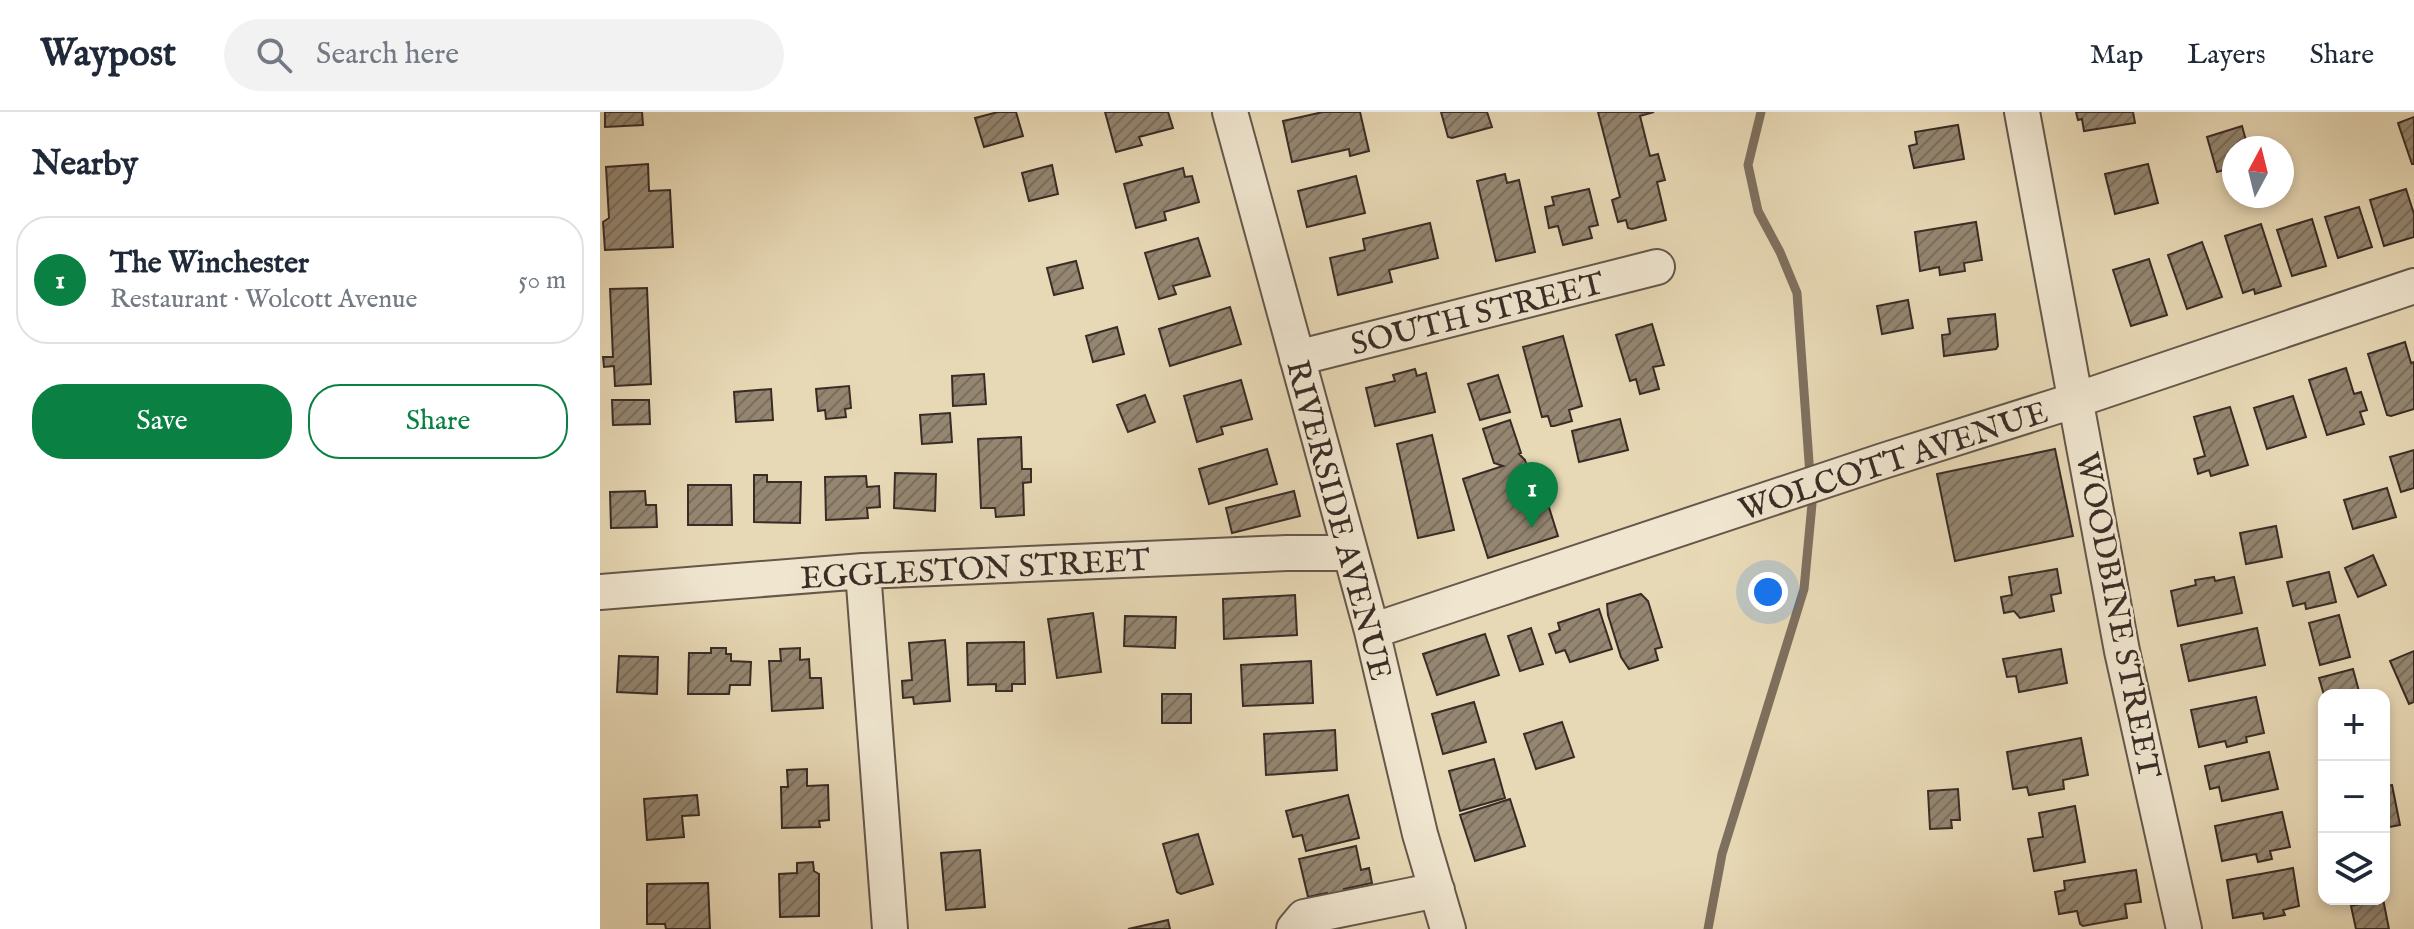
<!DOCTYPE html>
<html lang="en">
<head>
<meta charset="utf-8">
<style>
	:root { --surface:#fff; --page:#f2f2f3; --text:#1f2937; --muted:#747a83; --line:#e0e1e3; --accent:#0b8043 }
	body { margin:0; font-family:"IM FELL English",serif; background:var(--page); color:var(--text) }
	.controls { position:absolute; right:24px; bottom:24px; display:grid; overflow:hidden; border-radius:16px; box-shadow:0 4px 12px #0003 }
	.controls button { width:72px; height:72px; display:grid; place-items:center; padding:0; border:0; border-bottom:2px solid var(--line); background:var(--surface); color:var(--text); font:40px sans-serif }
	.compass { position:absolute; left:1622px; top:24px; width:72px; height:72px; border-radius:50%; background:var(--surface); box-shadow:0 4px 12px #0003; rotate:7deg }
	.you { position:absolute; left:1168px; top:480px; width:28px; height:28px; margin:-20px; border:6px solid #fff; border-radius:50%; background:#1a73e8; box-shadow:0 0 0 12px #1a73e833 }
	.badge { display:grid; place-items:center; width:52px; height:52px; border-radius:50%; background:var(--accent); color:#fff; font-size:26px; font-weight:700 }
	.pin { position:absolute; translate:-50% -66px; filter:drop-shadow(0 2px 4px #0008) }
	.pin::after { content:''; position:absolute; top:42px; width:28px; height:24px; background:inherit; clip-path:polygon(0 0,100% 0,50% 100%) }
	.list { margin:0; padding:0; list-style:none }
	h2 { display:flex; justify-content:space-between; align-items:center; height:104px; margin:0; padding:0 32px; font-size:34px }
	h2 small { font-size:26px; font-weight:400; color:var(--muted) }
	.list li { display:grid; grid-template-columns:52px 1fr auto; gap:24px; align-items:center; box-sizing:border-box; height:128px; margin:0 16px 16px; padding:0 16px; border:2px solid var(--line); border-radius:32px }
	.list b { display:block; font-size:30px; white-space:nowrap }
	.list p { margin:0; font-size:26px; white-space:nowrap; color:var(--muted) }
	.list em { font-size:26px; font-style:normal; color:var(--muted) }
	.actions { display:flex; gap:16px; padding:24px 32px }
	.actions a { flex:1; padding:18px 0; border:2px solid var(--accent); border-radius:32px; text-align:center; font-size:28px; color:var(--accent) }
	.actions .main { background:var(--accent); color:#fff }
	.icon { flex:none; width:44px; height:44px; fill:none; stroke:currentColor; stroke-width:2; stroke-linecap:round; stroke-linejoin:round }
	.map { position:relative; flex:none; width:1814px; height:817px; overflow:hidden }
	header { display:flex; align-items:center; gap:48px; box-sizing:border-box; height:112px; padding:0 40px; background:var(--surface); border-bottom:2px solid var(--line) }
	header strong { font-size:38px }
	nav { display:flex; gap:44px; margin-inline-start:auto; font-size:28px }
	.search { width:560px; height:72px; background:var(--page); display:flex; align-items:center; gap:20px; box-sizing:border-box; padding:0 28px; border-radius:44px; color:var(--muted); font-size:30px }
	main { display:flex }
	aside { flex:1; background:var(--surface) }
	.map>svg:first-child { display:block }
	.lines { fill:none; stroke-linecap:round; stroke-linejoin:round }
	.stream { stroke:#7e705f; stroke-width:9 }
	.building { fill:url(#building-hatch); stroke:#392c26; stroke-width:2 }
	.minor-casing { stroke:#65574a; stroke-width:38 }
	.minor { stroke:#f0e6d0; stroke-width:34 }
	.labels { text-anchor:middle; stroke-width:6; stroke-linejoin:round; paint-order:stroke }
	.street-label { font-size:32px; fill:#392c26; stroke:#f0e6d0 }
</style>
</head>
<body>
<header>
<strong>Waypost</strong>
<div class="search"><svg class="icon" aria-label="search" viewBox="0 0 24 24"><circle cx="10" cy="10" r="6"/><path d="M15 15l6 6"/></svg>Search here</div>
<nav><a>Map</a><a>Layers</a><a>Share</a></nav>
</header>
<main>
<aside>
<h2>Nearby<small></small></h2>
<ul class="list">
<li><span class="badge">1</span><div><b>The Winchester</b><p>Restaurant · Wolcott Avenue</p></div><em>50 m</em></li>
</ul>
<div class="actions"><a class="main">Save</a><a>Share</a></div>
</aside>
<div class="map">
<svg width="1814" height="817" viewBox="0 0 1814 817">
	<defs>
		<pattern id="building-hatch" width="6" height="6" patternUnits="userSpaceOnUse" patternTransform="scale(2)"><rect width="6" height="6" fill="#948671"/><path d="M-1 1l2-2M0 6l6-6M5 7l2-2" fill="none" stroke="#7a6e5d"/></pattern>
	</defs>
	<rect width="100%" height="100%" fill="#e8d9b6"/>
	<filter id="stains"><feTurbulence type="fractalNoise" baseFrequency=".0025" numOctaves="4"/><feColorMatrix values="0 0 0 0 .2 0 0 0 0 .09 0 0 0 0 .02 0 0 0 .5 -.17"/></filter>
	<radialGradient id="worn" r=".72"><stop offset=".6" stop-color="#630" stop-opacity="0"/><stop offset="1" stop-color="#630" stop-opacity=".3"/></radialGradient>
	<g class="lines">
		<!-- stream -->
		<path class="stream" d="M1161,0L1148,53L1158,99L1180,140L1197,181L1210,364
			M1108,817L1122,742L1204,477L1212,392L1211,379"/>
	</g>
	<!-- building -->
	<path class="building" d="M5,0H42L43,13L5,15Z
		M398,0H416L423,24L384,35L375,6Z
		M505,0H568L573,16L539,25L542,33L516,40Z
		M723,0H760L769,39L750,44L749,37L692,50L683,9Z
		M841,0H887L892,15L852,26L848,25Z
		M998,0H1054L1040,4L1050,44L1058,42L1065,68L1057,70L1066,108L1032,117L1028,116L1026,108L1018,110L1012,88L1020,85Z
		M1476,0H1533L1535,11L1484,19L1482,7L1478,8Z
		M1814,5V52H1812L1798,11Z
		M1358,13L1364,47L1314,56L1309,34L1317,32L1315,20Z
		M1642,14L1648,36H1634V55L1617,60L1607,25Z
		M48,52L49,79L70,78L73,135L5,138L3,110L9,106L6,55Z
		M1548,52L1558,91L1515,102L1505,62Z
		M452,53L458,82L429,89L422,61Z
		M583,56L585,65L592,64L599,90L564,100L566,108L536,116L524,72Z
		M905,62L907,71L919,68L935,140L896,149L877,69Z
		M756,64L765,101L707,115L698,79Z
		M989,77L998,113L989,115L992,126L963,133L958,114L949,116L945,95L954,93L952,85Z
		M1806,77L1814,102V125L1784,134L1770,88Z
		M1759,95L1772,135L1738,146L1725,105Z
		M1712,107L1726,154L1692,164L1677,118Z
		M1376,110L1382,148L1364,151L1365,159L1340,163L1339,155L1320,159L1315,120Z
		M830,111L838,146L789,158L792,170L738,183L730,146L765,138L763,127Z
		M1661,112L1681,174L1655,182L1654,177L1643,181L1625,124Z
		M598,126L610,164L573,174L576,182L559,187L545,141Z
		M1602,130L1622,185L1587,197L1568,143Z
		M1549,147L1567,203L1531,214L1513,158Z
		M476,149L483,176L454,183L447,156Z
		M47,176L51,272L15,274L14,254L4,255L3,245H13L10,177Z
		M1308,188L1313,216L1282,222L1277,194Z
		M630,195L641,232L570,254L559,217Z
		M1395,202L1398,234L1396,237L1344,244L1342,223L1350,222L1348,207Z
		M1052,212L1064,253L1053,255L1059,277L1040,282L1036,267L1030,269L1016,223Z
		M517,215L524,242L493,250L486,224Z
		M963,224L982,294L969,298L972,309L954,314H951L948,304L942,305L923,235Z
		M1805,230L1811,251L1814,250V297L1791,304L1787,303L1768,242Z
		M1746,256L1754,282L1761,280L1767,298L1760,300L1764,312L1727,323L1709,268Z
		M815,257L817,264L826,261L835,300L775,314L766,276L795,269L793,263Z
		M384,262L386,292L353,294L352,264Z
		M898,263L910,300L880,308L868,272Z
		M641,268L652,307L621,315L623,322L597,330L584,284Z
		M249,274L251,296L245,297L246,305L226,307L225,298L218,299L216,277Z
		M171,277L173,308L136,310L134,280Z
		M545,283L555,310L528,320L517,293Z
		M1693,284L1706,325L1667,337L1654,296Z
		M12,288H49L50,312L13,313Z
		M1630,295L1648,353L1611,364L1609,358L1598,362L1594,347L1605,344L1594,305Z
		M350,301L352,330L322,332L320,303Z
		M1020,307L1028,338L979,350L972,319Z
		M910,308L921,341L919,342L925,348L932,370L940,367L958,424L888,446L863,367L903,354L894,351L883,317Z
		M832,323L854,418L818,426L797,332Z
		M421,325L422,357H431V370L423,371L424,403L396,405L395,396H381L378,327Z
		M667,337L677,372L609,392L599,357Z
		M1455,337L1473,424L1355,449L1337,362Z
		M1814,338V376L1801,380L1790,345Z
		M295,361L336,362L335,399L294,396Z
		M154,363H167V370H201L200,411L154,410Z
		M266,364L267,375L279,374L280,395L267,396L268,406L226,408L225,365Z
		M88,373H131L132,413H88Z
		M1787,376L1796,405L1753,417L1744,388Z
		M45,379L46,393H56L57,415L11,416L10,380Z
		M694,379L700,404L632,421L626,396Z
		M1676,414L1682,445L1646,452L1640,421Z
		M1773,443L1786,473L1758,485L1745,456Z
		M1457,457L1461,481L1451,483L1454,499L1420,506L1414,499L1404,501L1401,485L1412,483L1409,465Z
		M1729,460L1736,490L1706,497L1705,491L1693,494L1687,470Z
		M1614,465L1615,469L1634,465L1642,501L1578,514L1571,479L1596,473L1595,468Z
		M1041,482L1048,489L1062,535L1055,537L1058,548L1029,557L1021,545L1008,503L1007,492Z
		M695,483L697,523L624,527L623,487Z
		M999,497L1012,537L970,550L965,538L956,541L949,522L960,518L958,511Z
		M493,501L501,560L457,566L448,507Z
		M1739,503L1750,545L1720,553L1709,511Z
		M525,504L576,505L575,536L524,534Z
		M931,516L943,552L920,559L908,524Z
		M1657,516L1665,553L1589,569L1581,533Z
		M885,522L899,563L837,583L823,542Z
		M345,528L350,589L314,592L313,585L303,586L302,569L312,568L309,531Z
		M424,530L425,572H412V579H396V572L368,573L367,531Z
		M111,536H126V542H131V549L151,550L150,573H130L129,582H88L89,541H111Z
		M200,536V548L209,547L210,566H221L223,596L172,599L169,549H181L180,537Z
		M1461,537L1467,571L1419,580L1416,564L1407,565L1403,547Z
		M1814,539V590L1809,592L1790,549Z
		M19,544L58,545L57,582L17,580Z
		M711,549L713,591L643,594L641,553Z
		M1753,557L1760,583H1724L1719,566Z
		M562,582H591V611H562Z
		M1656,585L1664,621L1646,625L1647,630L1627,635L1625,629L1599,635L1591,598Z
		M874,590L886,630L843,642L832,602Z
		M962,610L974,645L936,657L924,622Z
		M735,618L737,658L666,663L664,622Z
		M1481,626L1488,663L1463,668L1464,677L1429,683L1427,675L1413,677L1407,640Z
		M1669,640L1678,677L1622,689L1619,675L1610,677L1605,654Z
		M894,647L905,686L860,699L849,659Z
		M207,657V674L228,673L229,708L219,709L220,715L182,716L181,675H188L187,658Z
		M1792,673L1800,713L1784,716V674Z
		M1358,677L1360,708H1351L1352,716L1330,717L1328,679Z
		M97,683L99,703L82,704L84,725L47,728L44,687Z
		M748,683L759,726L706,739L702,723L693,725L686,699Z
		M910,687L925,734L875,749L860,703Z
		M1475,694L1485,750L1434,759L1428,727L1443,725L1439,701Z
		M1682,700L1690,735L1670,739L1672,747L1658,750L1656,742L1622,749L1615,714Z
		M598,722L613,772L581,782L577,780L563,732Z
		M756,734L761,758L769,756L772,771L744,777L746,784L729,788L727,781L708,785L699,747Z
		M380,738L385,795L346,798L341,741Z
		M213,750L214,759L219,762V804L180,805L179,762L197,761V751Z
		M1693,756L1699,794L1683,798L1685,803L1664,807L1663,801L1633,806L1627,768Z
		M1536,758L1541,790L1525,792L1527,806L1483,814L1480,812L1477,799L1459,802L1455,780L1465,778L1464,769Z
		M108,771L110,817H66L65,812H47V772Z
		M1783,787L1789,817H1756L1751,794Z
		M568,808L570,817H528Z"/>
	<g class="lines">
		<defs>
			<path id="minor" d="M630,0L772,519L820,722L848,817
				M1422,0L1522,539L1584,817
				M697,246L1057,155
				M263,459L290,817
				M0,480L263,459L687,441H750
				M772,519L1283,349L1476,288L1814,174
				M694,817L704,805L837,778"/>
		</defs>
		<!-- minor casing -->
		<use href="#minor" class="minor-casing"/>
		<!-- minor -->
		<use href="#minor" class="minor"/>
	</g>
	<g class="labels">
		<!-- street labels -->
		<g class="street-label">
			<text transform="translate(877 201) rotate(-14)" y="11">SOUTH STREET</text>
			<text transform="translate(1293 348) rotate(-18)" y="11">WOLCOTT AVENUE</text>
			<text transform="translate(740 408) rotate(75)" y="11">RIVERSIDE AVENUE</text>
			<text transform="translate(375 456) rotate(-3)" y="11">EGGLESTON STREET</text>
			<text transform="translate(1519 503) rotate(79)" y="11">WOODBINE STREET</text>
		</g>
	</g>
	<rect width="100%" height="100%" filter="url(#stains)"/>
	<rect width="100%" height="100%" fill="url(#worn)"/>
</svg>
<div class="controls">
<button>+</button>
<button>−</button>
<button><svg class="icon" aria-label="layers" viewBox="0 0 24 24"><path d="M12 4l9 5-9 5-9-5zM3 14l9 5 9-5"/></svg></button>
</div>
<svg class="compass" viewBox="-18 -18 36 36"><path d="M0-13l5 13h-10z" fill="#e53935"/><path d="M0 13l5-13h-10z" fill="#747a83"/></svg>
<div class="you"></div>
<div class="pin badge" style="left:932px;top:416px">1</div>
</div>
</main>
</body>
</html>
